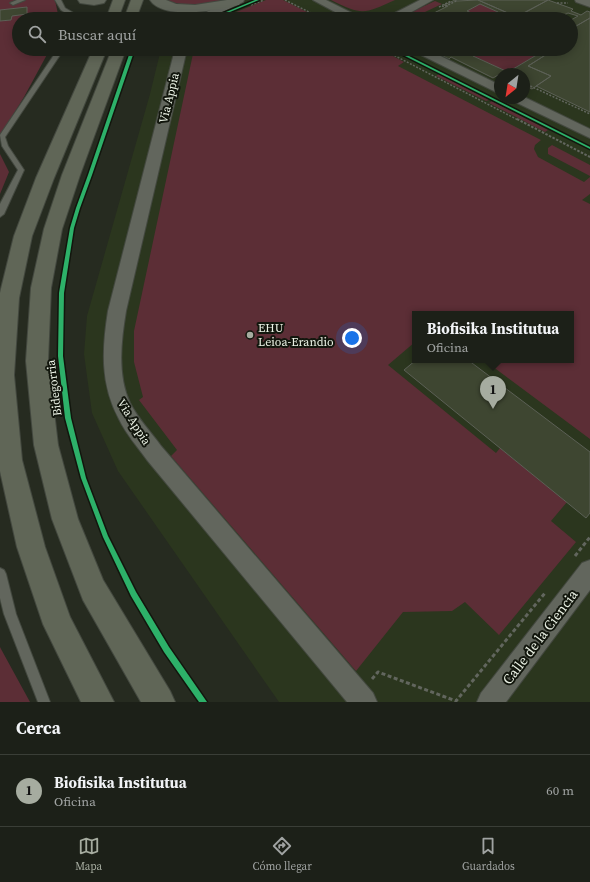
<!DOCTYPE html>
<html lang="es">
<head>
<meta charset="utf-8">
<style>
	:root { --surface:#1c2018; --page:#252821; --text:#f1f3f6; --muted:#a0a3a2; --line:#3a3e37; --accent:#a6aca0 }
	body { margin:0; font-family:"Source Serif 4",serif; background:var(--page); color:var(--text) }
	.compass { position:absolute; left:494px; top:68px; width:36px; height:36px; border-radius:50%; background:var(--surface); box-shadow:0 2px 10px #0003; rotate:210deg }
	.you { position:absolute; left:352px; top:338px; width:14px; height:14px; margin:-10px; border:3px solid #fff; border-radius:50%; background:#1a73e8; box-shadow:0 0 0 6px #1a73e833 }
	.badge { display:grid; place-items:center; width:26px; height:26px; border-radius:50%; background:var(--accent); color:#111; font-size:13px; font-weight:700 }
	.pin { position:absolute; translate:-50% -33px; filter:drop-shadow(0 1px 2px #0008) }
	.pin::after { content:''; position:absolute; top:21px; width:14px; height:12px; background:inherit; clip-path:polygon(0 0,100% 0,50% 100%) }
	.popup { position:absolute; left:412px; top:311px; width:162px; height:52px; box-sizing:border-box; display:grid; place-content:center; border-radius:0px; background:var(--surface); filter:drop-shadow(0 1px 3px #0005); font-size:13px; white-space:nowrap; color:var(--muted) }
	.popup b { font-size:15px; color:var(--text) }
	.popup::after { content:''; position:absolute; left:50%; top:100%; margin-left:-8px; border:8px solid transparent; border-top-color:var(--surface) }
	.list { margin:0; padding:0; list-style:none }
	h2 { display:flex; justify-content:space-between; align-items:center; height:52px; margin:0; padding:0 16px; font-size:17px }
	h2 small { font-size:13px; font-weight:400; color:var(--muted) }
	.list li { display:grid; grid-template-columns:26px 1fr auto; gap:12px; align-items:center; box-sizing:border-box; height:72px; padding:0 16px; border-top:1px solid var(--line) }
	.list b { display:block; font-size:15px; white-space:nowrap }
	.list p { margin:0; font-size:13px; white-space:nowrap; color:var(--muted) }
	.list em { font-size:13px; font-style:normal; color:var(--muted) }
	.icon { flex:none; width:22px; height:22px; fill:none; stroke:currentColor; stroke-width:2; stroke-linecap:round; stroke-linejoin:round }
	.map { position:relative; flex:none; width:590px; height:702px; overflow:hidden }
	.search { position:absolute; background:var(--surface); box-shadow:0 2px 10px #0003; left:12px; right:12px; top:12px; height:44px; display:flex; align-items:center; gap:10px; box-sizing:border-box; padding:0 14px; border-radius:22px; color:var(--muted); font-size:15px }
	.sheet { height:124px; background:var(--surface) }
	nav { display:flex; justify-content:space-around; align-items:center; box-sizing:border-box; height:56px; border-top:1px solid var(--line); background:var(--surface); font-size:11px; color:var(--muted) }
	nav a { display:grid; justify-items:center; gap:2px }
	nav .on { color:var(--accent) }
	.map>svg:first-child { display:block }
	.built { fill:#2b361e; fill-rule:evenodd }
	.green { fill:#5c2e36 }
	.building { fill:#3e4631; stroke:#5c6056; fill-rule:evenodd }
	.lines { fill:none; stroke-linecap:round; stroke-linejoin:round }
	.service-casing { stroke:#43483f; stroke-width:2 }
	.minor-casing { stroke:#43483f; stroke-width:2 }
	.secondary-casing { stroke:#43483f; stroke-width:2 }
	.primary-casing { stroke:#43483f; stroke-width:2 }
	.path-far2 { stroke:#62665e; stroke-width:1.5; stroke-dasharray:2 1.5; stroke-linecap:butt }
	.path-far1 { stroke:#62665e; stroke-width:2; stroke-dasharray:2.5 1.5; stroke-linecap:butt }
	.path { stroke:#62665e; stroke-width:3; stroke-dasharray:4 2.5; stroke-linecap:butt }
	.service { fill:#62665d; fill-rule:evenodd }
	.minor { fill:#62665d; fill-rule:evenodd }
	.secondary { fill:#61665b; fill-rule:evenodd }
	.primary { fill:#606657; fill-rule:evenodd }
	.cycleway-casing { stroke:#12160d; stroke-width:3 }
	.cycleway { fill:#2db169; fill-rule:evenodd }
	.poi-dot { fill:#a6aca0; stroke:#12160d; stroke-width:1.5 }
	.labels { text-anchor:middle; stroke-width:4; stroke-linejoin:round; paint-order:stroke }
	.street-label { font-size:12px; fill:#ebf2e5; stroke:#12160d }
	.poi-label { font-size:12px; fill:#ebf2e5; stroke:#12160d; text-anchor:start }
	.near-street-label { font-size:14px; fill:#ebf2e5; stroke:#12160d }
</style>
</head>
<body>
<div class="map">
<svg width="590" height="702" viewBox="0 0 590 702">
	<rect width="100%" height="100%" fill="#262b20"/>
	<!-- built -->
	<path class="built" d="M223,0H590V702H279L118,471L92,413L84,354L87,316L150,94L161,49H571V19H185L214,3ZM500,74H524V98H500ZM415,314H571V360H415Z"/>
	<!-- green -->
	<path class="green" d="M0,0H55L59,19H19V49H50L24,97L0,136Z
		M165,0H223C203,6 185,7 165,0Z
		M266,0H283L321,19H219Z
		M331,0H395C364,14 363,16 331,0Z
		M435,1L442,4L410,19L403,16Z
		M480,4L498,12L485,19L467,11Z
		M194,49H380L404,62L398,66L541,140L535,145L534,149L538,157L584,182L590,177V194L582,200L590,204V439L484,360H571V314H415V342L388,365L496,453L500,448L567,502L551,521L576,542L499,635L465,602L452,611L403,612L356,671L171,456L177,450L139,400L143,397L134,362V331Z
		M485,49H542L545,50L508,72L473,56Z
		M439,74L489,100L486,101L436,76Z
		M492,101L548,130L545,132L489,103Z
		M552,145L590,165V176L548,154V148Z
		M0,154L9,172L0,194Z
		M0,647L1,649L30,702H0Z"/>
	<!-- building -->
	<path class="building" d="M455,0L457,1L478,0L517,17L512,19H452L436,12L448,6L444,5ZM480,4L498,12L485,19L467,11Z
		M478,0H548L517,17Z
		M548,0L573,9L571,11L581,15L587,11L590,12V18L571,29V20L578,16L568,13L562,16L569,19H512Z
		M27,7V14L12,16L11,20L0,21V10Z
		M436,12L452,19H422Z
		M590,18V112L536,86L551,76L528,66L555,49H571V29Z
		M456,49H485L473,56L508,72L545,50L542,49H555L528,66L551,76L532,89L524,85V74H500L493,78L451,57L449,59L443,56Z
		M416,360H468L590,452V513L586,518L404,370Z"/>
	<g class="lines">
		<defs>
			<path id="service" d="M17,0H25L13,5L10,3Z
				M55,0H61L65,8L77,15L78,19H72V17L61,10Z
				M58,49H64L5,137L8,146L24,170L4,214L0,217V204L18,170L2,146L0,135Z
				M0,568L4,570L6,574L16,614L50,702H38L4,614L0,598Z"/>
			<path id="minor" d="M231,0H244L243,2L208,19H195L196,17Z
				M313,0H326L360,17L361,19H348Z
				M420,0H433L399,19H386L387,17Z
				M575,0H590V7L576,2Z
				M175,49H187L126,311C121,341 117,375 130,403C138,419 151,432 161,446L373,693L377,702H347L147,460C137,446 126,434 119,419C100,384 102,349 108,311Z
				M411,49H426L500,85V94L413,51Z
				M524,97L590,129V138L513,101L511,98H524Z
				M590,560V590L506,702H477L481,693L582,563Z"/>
			<path id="secondary" d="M78,0H106L104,3L94,5L80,3Z
				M150,0H166L176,4L195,5L227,0H240L241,2L239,5C219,10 164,21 150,0Z"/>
			<path id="primary" d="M113,0H125L118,19H106Z
				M131,0H143L136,19H124Z
				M93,49H107L54,178L32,236L19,298L14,375L22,460L45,547L70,617L114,702H81L43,624L17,547L0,471V293L14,236L36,178Z
				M112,49H126L80,175L62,229L51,288L48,361L58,445L78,519L103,580L170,691L175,702H141L83,600L52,519L34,445L26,361L31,288L44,229L62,175Z"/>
		</defs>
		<!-- service casing -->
		<use href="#service" class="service-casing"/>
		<!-- minor casing -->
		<use href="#minor" class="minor-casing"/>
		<!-- secondary casing -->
		<use href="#secondary" class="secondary-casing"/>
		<!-- primary casing -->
		<use href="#primary" class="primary-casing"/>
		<!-- path-far2 -->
		<path class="path-far2" d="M285,0L323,19
			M557,3H568
			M251,5L264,0
			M442,6L444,7L458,0
			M439,7L451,1
			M382,49L518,120
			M524,83L590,114"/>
		<!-- path-far1 -->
		<path class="path-far1" d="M517,119L590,157"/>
		<!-- path -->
		<path class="path" d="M575,556L590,537
			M372,679L378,672L456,701L545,593"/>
		<!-- service -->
		<use href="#service" class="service"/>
		<!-- minor -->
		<use href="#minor" class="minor"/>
		<!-- secondary -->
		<use href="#secondary" class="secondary"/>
		<!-- primary -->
		<use href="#primary" class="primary"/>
		<defs>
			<path id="cycleway" d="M255,0H259L213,19H209Z
				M131,49H135L92,175L80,208L74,228L64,293L63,356L71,418L86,478L108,536L136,592L169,647L207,702H199L164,652L131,596L103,537L81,478L65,418L58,356L59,293L70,228L76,208L88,175Z
				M391,49H395L590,147V149Z"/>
		</defs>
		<!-- cycleway casing -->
		<use href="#cycleway" class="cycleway-casing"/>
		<!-- cycleway -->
		<use href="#cycleway" class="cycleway"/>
	</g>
	<!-- markers -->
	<circle class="poi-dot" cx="250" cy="335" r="4"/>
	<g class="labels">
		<!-- street labels -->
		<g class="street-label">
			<text transform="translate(169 98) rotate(-76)" y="4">Via Appia</text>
			<text transform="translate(54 388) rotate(-97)" y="4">Bidegorria</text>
			<text transform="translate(134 422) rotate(58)" y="4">Via Appia</text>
		</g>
		<!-- poi labels -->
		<g class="poi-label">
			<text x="258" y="332">EHU<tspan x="258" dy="14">Leioa-Erandio</tspan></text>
		</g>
		<!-- near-street labels -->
		<g class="near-street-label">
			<text transform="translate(540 637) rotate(-53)" y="5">Calle de la Ciencia</text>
		</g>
	</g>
</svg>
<svg class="compass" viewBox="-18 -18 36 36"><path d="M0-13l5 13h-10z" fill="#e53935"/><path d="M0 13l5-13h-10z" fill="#a0a3a2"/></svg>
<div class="you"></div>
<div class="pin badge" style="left:493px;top:409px">1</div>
<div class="popup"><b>Biofisika Institutua</b>Oficina</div>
<div class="search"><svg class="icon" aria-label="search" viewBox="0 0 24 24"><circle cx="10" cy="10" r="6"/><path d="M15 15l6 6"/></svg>Buscar aquí</div>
</div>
<section class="sheet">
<h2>Cerca<small></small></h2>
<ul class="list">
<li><span class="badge">1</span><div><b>Biofisika Institutua</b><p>Oficina</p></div><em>60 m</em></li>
</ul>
</section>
<nav>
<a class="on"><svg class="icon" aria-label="map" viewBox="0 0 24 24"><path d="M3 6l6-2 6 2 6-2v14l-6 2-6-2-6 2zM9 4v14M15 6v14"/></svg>Mapa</a>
<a><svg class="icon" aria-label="directions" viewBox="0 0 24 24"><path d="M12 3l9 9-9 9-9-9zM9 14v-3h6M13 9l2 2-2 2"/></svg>Cómo llegar</a>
<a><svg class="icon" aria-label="saved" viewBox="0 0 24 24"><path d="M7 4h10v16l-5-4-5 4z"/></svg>Guardados</a>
</nav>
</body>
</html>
